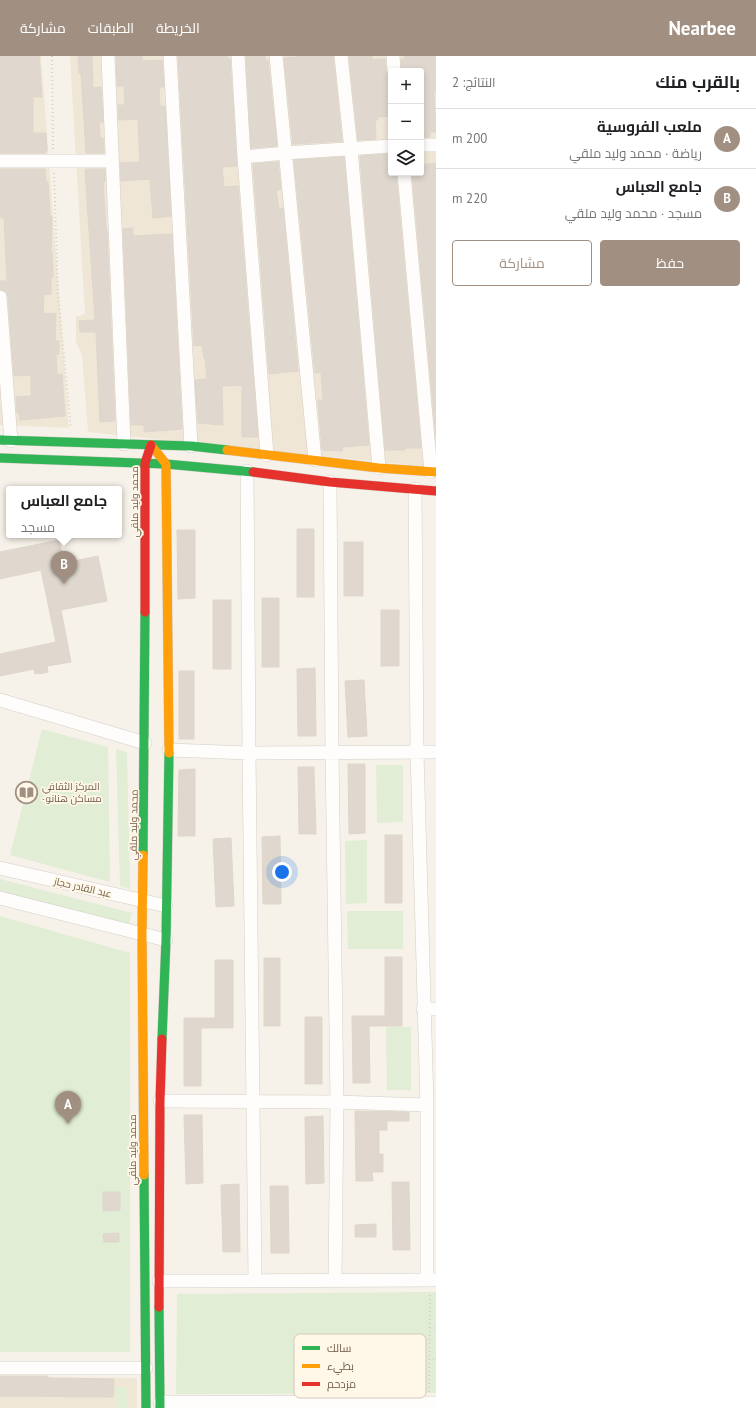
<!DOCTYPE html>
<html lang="ar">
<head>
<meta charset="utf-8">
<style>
	:root { --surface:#fff; --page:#f2f2f2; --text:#202124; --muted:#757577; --line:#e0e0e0; --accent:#a19082 }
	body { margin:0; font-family:"PT Sans",Cairo,sans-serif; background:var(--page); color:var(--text); direction:rtl }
	.controls { position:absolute; right:12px; top:12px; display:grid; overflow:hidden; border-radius:4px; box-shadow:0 2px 6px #0003 }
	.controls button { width:36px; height:36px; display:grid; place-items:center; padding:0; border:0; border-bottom:1px solid var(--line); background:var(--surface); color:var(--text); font:20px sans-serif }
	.you { position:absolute; left:282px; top:816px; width:14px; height:14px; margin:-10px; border:3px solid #fff; border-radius:50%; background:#1a73e8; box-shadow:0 0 0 6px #1a73e833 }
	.badge { display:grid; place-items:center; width:26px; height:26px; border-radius:50%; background:var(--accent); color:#fff; font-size:13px; font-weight:700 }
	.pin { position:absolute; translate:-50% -33px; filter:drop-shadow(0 1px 2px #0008) }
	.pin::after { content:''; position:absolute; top:21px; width:14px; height:12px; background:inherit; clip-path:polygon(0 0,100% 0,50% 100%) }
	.popup { position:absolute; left:6px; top:430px; width:116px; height:52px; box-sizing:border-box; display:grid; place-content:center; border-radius:4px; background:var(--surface); filter:drop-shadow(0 1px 3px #0005); font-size:13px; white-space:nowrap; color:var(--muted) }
	.popup b { font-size:15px; color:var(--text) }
	.popup::after { content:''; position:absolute; left:50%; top:100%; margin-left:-8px; border:8px solid transparent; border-top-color:var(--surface) }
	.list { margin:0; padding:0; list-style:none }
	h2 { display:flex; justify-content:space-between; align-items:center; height:52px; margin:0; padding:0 16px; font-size:17px }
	h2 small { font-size:13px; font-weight:400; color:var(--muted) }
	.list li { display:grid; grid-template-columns:26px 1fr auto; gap:12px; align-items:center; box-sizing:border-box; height:60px; padding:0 16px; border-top:1px solid var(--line) }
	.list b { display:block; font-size:15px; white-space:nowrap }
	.list p { margin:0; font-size:13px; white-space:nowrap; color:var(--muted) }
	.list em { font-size:13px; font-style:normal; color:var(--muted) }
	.actions { display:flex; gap:8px; padding:12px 16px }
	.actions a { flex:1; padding:9px 0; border:1px solid var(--accent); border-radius:4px; text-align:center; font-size:14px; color:var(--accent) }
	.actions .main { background:var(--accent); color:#fff }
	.icon { flex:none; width:22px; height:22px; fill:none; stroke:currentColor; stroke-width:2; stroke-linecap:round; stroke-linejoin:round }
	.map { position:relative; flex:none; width:436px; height:1352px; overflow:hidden; direction:ltr }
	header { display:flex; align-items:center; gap:24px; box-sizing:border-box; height:56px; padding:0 20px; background:var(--accent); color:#fff }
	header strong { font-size:19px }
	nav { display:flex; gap:22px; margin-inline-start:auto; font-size:14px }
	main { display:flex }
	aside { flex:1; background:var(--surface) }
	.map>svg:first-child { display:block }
	.residential { fill:#efe6d6; fill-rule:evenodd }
	.green { fill:#e1edd4 }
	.building { fill:#e0d8ce; stroke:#dfd6cb }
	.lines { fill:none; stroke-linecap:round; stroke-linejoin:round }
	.street-casing { stroke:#d4cec6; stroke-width:14 }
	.fast-casing { stroke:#d5cec6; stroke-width:10 }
	.slow-casing { stroke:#d5cec6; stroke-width:10 }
	.jam-casing { stroke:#d5cec6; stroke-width:10 }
	.path { stroke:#d7d0ca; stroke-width:2; stroke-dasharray:1 3; stroke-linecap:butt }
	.street { stroke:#fefdfc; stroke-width:13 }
	.fast { stroke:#30b455; stroke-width:9 }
	.slow { stroke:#ff9f0a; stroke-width:9 }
	.jam { stroke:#e5322d; stroke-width:9 }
	.labels { text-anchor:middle; stroke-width:3.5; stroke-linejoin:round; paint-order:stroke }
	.street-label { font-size:10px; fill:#735c4a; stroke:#fff8e9 }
	.poi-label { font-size:10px; fill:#735c4a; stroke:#fff8e9; text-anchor:start }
	.key { fill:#fff8e9; stroke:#d5c9b9; stroke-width:1 }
	.key-label { font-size:11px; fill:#735c4a }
</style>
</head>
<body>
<header>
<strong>Nearbee</strong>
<nav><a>الخريطة</a><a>الطبقات</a><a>مشاركة</a></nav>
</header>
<main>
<aside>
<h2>بالقرب منك<small>النتائج: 2</small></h2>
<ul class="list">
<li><span class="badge">A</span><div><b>ملعب الفروسية</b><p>رياضة · محمد وليد ملقي</p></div><em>200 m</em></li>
<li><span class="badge">B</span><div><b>جامع العباس</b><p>مسجد · محمد وليد ملقي</p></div><em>220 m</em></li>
</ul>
<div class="actions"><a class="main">حفظ</a><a>مشاركة</a></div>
</aside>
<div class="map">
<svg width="436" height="1352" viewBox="0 0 436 1352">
	<rect width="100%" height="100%" fill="#f6f2e9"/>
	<!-- residential -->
	<path class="residential" d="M0,0H41L69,372L0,369Z
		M70,0H436V410H421L88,376L82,299L76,286V261L85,258ZM391,15H421V117H391Z
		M0,1321L137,1322V1352H0Z"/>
	<!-- green -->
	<path class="green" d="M42,673L108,691L110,826L10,799Z
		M116,693L127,696L130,833L120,830Z
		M376,709H403V766L377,767Z
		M367,784V847L346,848L345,785Z
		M0,823L132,857L128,870L0,837Z
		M347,855H403V893H348Z
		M0,860L130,897V1296H0Z
		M386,971H411V1034H387Z
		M436,1236V1337L176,1338L177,1238Z
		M116,1331H128V1352H116Z"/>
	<!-- building -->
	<path class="building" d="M0,0H39L42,41H33V77H46L47,95H45V97H0Z
		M78,0H92L93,32L101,31L103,66H99L100,82H103L104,97H86L81,17H79Z
		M116,0H142L143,5L162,4L164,31H159L160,50H165L171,160L153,162L150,123L121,125L120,107L140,106L138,63L119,64L118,49H125L124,30H117Z
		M178,0H227V2L230,3L237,110L222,111L224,131L238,130L258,381H242V329L222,330L223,369L198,367L195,324L207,323L205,302H204L202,289L194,290Z
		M246,0H265V4H268L277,90L251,92Z
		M298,0H333L342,85L293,88L284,3L285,2L298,1Z
		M349,0H372V4L385,3L386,16L388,20L391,22V60L377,61L378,64H375L376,83L358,84Z
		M405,0H436V35H434L436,76H430V81H421V15H402L401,3H405Z
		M391,98V117H396L421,392H405V394H385L360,100Z
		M344,101L369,389L343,391L342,395L322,394L318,344H323L321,316L315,317L294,104Z
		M278,106L281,134H276L279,153L283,152L298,315L269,318L253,108Z
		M436,107V382L412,117H421V109Z
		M0,113H45L46,126H48L50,160H52L51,195H52L53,221H51V238L44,239L43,257L56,258L55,285H59V298H56L57,319L62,318L65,360L20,364L19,357H17L16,341L31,340V319L14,320L8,240L6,236L0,233V225H7L4,162H1L0,151Z
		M86,113H105V126H103L106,173H107L115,365L100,366L96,276H80L79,265L95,264L85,114Z
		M133,172V180L172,178L182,373L144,376V369H131L123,173Z
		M297,473H314V541H297Z
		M177,474H195V542L178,543Z
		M59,484L64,507L98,500L107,545L61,554L71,606L47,610L48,616L38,618V617L35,618L34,613L0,620V598L56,586L41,514L0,523V496Z
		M344,486H363V540H344Z
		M262,542H279V611H262Z
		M213,544H231V613H213Z
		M381,554H399V610H381Z
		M315,612L316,680H298L297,613Z
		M179,615H194V683H179Z
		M364,624L367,680L348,681L345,625Z
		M348,708H365V777L349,778Z
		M298,711H314L316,778H299Z
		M195,713V780H178L179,714Z
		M385,779H402V847H385Z
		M280,780L281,848H263L262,781Z
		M231,782L234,850L216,851L213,783Z
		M385,901H402V970H369L370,1027H353L352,960H385Z
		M264,902H280V970H264Z
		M215,904H233V972H201V1030H184V962H215Z
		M305,961H322V1028H305Z
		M355,1055L409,1056V1065H387V1074H379V1098H383V1116H372L373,1125H356Z
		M184,1059H202L203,1127L186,1128Z
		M323,1060L324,1127L306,1128L305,1061Z
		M392,1126H409L410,1194H393Z
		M239,1128L240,1196H223L221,1129Z
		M270,1130H288L289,1197H271Z
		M103,1136H120V1154L103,1155Z
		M376,1168V1181H355V1169Z
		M119,1177V1186H104L103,1178Z
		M0,1320H48V1322L114,1323L113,1341L0,1340Z"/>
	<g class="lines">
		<defs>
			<path id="street" d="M108,0L124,388
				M170,0L191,390
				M238,0L244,101L267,399
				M276,0L315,404
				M341,0L351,93L379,412
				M393,0L394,15
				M421,89H436
				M244,101L285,97L391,90
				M0,105H112
				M404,117L431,416
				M0,241L11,385
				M247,415L249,697L255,1225
				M330,426L332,696L337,1046L335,1224
				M415,433L417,696L427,1049V1224
				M0,644L145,687
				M169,694L249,697L436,696
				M0,812L166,850
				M0,842L166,884
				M423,953H436
				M160,1045L337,1046L427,1049
				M159,1225L436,1224
				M0,1312H146
				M160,1346L436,1347"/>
			<path id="fast" d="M0,384L191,390L227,394
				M0,402L166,408L253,416
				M143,799L145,556
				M162,983L166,884L169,697
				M144,1119L146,1352
				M159,1251L160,1352"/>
			<path id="slow" d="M151,389L166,408L169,697
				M227,394L379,412L436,416
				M143,799L142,878L144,1119"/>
			<path id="jam" d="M253,416L330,426L436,435
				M145,556V407L151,389
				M159,1251L160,1045L162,983"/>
		</defs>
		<!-- street casing -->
		<use href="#street" class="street-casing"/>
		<!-- fast casing -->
		<use href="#fast" class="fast-casing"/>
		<!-- slow casing -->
		<use href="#slow" class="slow-casing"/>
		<!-- jam casing -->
		<use href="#jam" class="jam-casing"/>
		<!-- path -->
		<path class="path" d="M52,0L53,93
			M54,117L58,238L71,372
			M430,1272H436
			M429,1303H436
			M429,1336L430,1236"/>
		<!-- street -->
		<use href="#street" class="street"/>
		<!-- fast -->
		<use href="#fast" class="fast"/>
		<!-- slow -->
		<use href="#slow" class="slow"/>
		<!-- jam -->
		<use href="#jam" class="jam"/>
	</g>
	<!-- icons -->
	<defs>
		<symbol id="library-ring" viewBox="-11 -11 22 22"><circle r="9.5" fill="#fff8e9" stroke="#a19082" stroke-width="1.5"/><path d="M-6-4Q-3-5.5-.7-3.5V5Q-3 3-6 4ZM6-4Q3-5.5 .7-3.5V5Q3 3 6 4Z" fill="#a19082"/></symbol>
	</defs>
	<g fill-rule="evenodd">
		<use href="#library-ring" x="14" y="724" width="25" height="25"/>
	</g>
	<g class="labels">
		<!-- street labels -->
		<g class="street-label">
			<text transform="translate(134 446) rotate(-90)" y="4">محمد وليد ملقي</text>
			<text transform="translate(133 769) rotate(-89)" y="4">محمد وليد ملقي</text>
			<text transform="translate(83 831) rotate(13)" y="4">عبد القادر حجاز</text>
			<text transform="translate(132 1094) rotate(-90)" y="4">محمد وليد ملقي</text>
		</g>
		<!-- poi labels -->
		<g class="poi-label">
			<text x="42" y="734">المركز الثقافي<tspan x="42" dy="12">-مساكن هنانو</tspan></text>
		</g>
	</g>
	<!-- legend -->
	<rect x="294" y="1278" width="132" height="64" rx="6" class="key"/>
	<rect x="302" y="1290" width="18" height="4" fill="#30b455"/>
	<rect x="302" y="1308" width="18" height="4" fill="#ff9f0a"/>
	<rect x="302" y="1326" width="18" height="4" fill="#e5322d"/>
	<g class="key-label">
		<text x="327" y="1296">سالك</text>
		<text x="327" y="1314">بطيء</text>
		<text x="327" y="1332">مزدحم</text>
	</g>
</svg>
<div class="controls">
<button>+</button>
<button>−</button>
<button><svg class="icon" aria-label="layers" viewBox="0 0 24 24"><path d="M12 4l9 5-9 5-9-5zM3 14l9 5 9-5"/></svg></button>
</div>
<div class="you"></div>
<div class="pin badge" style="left:68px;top:1068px">A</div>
<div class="pin badge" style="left:64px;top:528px">B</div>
<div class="popup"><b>جامع العباس</b>مسجد</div>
</div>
</main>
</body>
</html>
